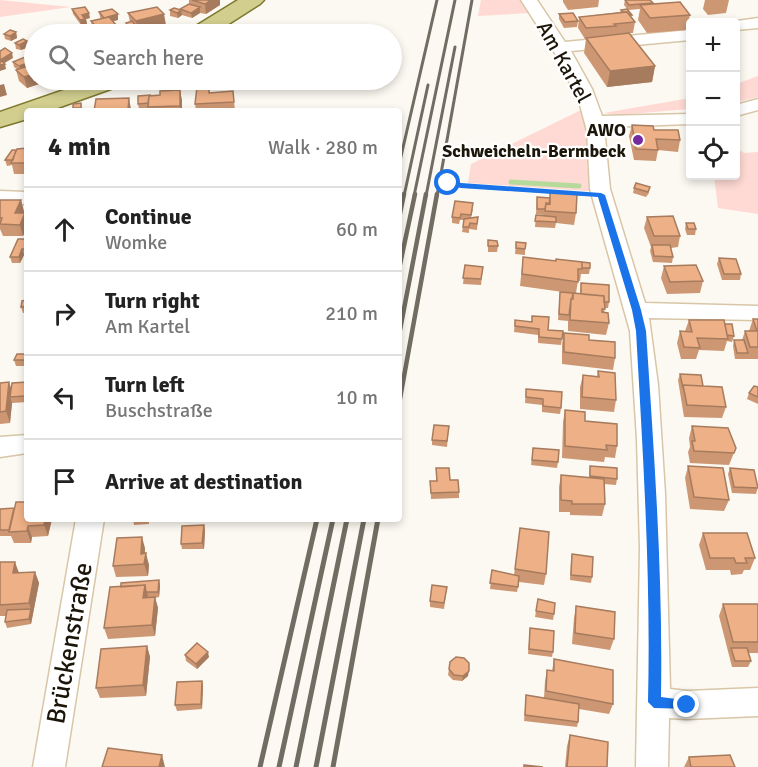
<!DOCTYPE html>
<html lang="en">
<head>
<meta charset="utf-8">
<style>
	:root { --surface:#fff; --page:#f2f2f2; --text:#222; --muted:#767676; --line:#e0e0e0 }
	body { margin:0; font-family:Signika,sans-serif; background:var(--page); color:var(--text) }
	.controls { position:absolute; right:18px; top:18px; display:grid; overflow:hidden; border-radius:6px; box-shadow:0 3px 9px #0003 }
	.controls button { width:54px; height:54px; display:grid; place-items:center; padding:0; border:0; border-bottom:2px solid var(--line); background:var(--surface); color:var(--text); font:30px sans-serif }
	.stop { position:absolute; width:18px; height:18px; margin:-14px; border:4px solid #1a73e8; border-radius:50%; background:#fff }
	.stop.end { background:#1a73e8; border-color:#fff; box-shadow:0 2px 6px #0008 }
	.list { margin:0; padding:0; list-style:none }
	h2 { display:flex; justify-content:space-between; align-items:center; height:78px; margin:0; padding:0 24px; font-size:26px }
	h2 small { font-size:20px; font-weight:400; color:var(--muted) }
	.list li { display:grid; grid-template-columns:39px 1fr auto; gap:18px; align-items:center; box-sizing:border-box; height:84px; padding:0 24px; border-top:2px solid var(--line) }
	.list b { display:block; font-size:22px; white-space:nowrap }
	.list p { margin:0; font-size:20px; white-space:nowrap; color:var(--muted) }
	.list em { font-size:20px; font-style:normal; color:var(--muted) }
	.icon { flex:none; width:33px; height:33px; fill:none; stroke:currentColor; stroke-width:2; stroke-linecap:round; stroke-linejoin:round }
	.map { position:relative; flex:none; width:758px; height:767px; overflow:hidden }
	.search { position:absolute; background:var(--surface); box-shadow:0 3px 9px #0003; left:24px; top:24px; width:378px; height:66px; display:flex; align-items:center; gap:15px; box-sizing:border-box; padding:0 21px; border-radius:33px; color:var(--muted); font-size:22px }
	.panel { position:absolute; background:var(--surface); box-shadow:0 3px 9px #0003; left:24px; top:108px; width:378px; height:414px; border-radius:6px }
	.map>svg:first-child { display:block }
	.green { fill:#ffd9d3 }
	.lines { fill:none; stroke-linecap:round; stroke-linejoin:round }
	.stream { stroke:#b6da9c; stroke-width:5 }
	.street-casing { stroke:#d8c6a7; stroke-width:3 }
	.primary-casing { stroke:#7e782e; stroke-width:3 }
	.path { stroke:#959188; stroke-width:3; stroke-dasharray:4.5 2; stroke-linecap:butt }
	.street { fill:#fff; fill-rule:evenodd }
	.primary { fill:#d1ce8e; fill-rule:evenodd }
	.rail-far2 { stroke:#726d63; stroke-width:3 }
	.rail-far1 { stroke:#726d63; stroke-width:4.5 }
	.rail { stroke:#726d63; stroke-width:5 }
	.wall { fill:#cd9773 }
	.shaded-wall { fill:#a77b5e }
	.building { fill:#eeb086; stroke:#a77b5e; stroke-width:1.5 }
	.route { fill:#1a73e8 }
	.poi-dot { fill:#752b9e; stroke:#fff; stroke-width:2 }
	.labels { text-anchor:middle; stroke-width:4.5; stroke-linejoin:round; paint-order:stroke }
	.far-poi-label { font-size:18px; font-weight:bold; fill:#1c160a; stroke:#fff; text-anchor:end }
	.street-label { font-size:21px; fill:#1c160a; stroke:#fff }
	.near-street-label { font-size:26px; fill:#1c160a; stroke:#fff }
</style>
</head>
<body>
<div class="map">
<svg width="758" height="767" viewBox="0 0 758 767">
	<rect width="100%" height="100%" fill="#fcf9f2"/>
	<!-- green -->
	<path class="green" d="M0,0L71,7L0,17Z
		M481,0H522L530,13L478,16Z
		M758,76V97L736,102V84Z
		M690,98V109L617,115L604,113Z
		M581,110L585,127L589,191L468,183L471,164Z
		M736,148L744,153L758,152V214L718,208L714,176H736Z"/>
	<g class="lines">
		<!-- stream -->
		<path class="stream" d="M511,182L579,186"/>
		<defs>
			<path id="street" d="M521,0H537L565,42L690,30V40L571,51L592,89L602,116L690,114V124L604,127L610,189L645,303L758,306V320L649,318L658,385L665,494L670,689L687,691L758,688V716L687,719L669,718L668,767H636L640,549L637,439L630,331L590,189L587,131L580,105L558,58Z
				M758,18V28L736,30V22H730Z
				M758,99V110L736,116V105Z
				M0,191L27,192V204L0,203Z
				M27,435V453L0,457V437Z
				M76,519H104L65,767H33Z"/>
			<path id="primary" d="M238,0H264L260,4L213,34H188L191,29Z
				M93,80H126L122,85L49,111H27V119L0,127V112Z"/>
		</defs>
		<!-- street casing -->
		<use href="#street" class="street-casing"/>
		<!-- primary casing -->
		<use href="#primary" class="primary-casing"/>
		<!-- path -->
		<path class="path" d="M448,183L461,186L582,194"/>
		<!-- street -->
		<use href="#street" class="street"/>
		<!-- primary -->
		<use href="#primary" class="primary"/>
		<!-- rail-far2 -->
		<path class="rail-far2" d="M399,165L437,0
			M404,196L428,85
			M414,196L455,0
			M426,196L455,47
			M437,196L472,0"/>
		<!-- rail-far1 -->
		<path class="rail-far1" d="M399,218L404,194
			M399,269L415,194
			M399,335L426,194
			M399,404L437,194"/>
		<!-- rail -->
		<path class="rail" d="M260,767L317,519
			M279,767L333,519
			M296,767L347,519
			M316,767L364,519
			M333,767L378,519"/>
	</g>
	<!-- wall -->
	<path class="wall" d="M189,0H220V5L206,14L200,13L192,18L182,15L178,18L170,16V10L180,9L189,4Z
		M563,0H599L598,7L568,10L563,2Z
		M625,0H650L653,3V4L690,15L686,30L647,33L638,20L640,9L628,10L624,5Z
		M705,0H729L726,13L708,15L703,9Z
		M72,9L90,18L86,19L87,24L81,25L73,14Z
		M621,10L632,15L631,17L635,22L633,33H629L655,66L652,82L607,87L584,53L586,39H585L578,28L579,17L620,12Z
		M99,12L118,14V20L113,21L118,27L120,34H96L93,32L91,21L101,19L100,17Z
		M128,13L166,25L132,34L127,28L126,23L130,22Z
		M559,14L578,21L577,27L564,28L559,19Z
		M16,32L17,38L11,41L5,39L4,34Z
		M15,43L29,47L21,50L16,49Z
		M13,62L34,80H47L48,81L27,88L19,81L16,70H18L14,67Z
		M209,86L210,93L233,91L235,111H196L195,104Z
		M180,90L182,101V111H149V109H139L138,104L160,95Z
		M81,103L82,111H73V108Z
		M632,125L654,130L680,140L678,152L658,150L656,161L634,160L629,136Z
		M27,133V142H25L24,137Z
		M27,148V174H14L12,165L7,166L5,160L16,150Z
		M636,183L649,193L646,197L633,193L634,188Z
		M550,192L576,213L574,225L556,223L555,228L535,227L536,215L544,216V215L536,214L537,197L550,198Z
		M0,200H21L24,212L23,213L27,220V228L23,236H3L0,229Z
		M473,209L471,218L478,217L477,230L469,229V233L462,232L464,220H460L459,224L452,223V217Z
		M647,217L680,236L678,247L671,248L673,257L672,263L653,262L650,251L651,247L644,228Z
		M686,223L696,229L695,235H687L685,229Z
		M27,239V255H24L20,263H12L10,257Z
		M488,240L498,246L497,252H488Z
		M516,242L525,249V255L515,254Z
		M523,257L590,268L589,274H581L580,281H578L576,293L580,294L581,283L609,302L608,308H605L604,313L609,323L606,335L568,331V321L558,320L560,292L570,293L520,286Z
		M719,258L741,274L740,280H722L717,264Z
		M465,265L483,267L481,285L463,284Z
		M664,266L703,281L700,293L667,294L661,278Z
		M27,300V313H23L21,307Z
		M753,319H758V359H735L733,346L734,340H742L745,331H749Z
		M515,320L548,330L562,339L561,345L538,343V335L514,332Z
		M689,320L725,324L734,336L732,342L727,341L724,351L699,350L696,359H681L677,343L680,331H685Z
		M564,333L589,340L615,358L613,370L562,364V344Z
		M27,354V366H16L14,360Z
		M598,371L616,400L614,412L580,409V387L583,375L597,376Z
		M680,374L703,386L726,407L722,418L684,417L678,380Z
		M27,382V402L12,403L10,423L0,424V383L11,388Z
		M758,387V404L747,399L749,393Z
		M526,389L561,408L560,414L542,412V405L525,403Z
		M565,410L585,421L617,446L615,458L605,457L604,462L562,458L563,422Z
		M449,426L447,447L432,445V440Z
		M692,426L736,448L729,465L690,463L688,452L690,447L689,438Z
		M533,448L558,462L557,468L531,465Z
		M590,466L617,479L616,485L604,484L605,504L602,516L570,515V512H559V487L561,475L589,478Z
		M688,466L729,500L724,511L690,509L685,478Z
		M436,468L459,492V498L431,499L430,481H436Z
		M730,468L758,487L756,494L732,493L728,474Z
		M0,509L27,519H52L48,536L32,537L31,543H14L11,536H0Z
		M133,519H149V524L134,525Z
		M204,525L205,531L204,549H182L181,544Z
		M520,528L546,574L544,585L519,582L517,592L490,589L492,570L514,575Z
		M703,533L755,558L750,570H744L742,574L731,575L730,570H706L699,545Z
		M145,548V554L149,565L148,576L116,577L113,566Z
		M572,554L592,577L591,583L570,580L571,560Z
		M0,562L19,572H35L39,583L31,624L7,628L5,622L6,616H0Z
		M159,580L160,586L159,597L155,598L158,608L155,636L108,639L104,628L121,587Z
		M447,587L444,609L430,607V601Z
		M538,599L554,614L553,620L535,617Z
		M723,604H758V653H748L751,661L748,667H732L719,616Z
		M576,606L614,639L610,650L572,644L574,618Z
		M530,628L553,652L552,657L528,654Z
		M147,646L150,657L146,696L100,698L96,688Z
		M185,655L209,657L197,669L186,661Z
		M554,659L613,704L609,714L579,709L578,722L577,727L524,721L526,695L544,698L545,681L547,670L552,671Z
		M450,662L468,676L462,681L453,680L448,675Z
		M202,681L203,686L202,709L177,711L175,705Z
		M570,735L607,767H565L567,746Z
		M689,757L735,767H684Z"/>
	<!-- shaded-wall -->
	<path class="shaded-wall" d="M211,0H220V5L206,14L205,4Z
		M200,7V13L192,18L191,13Z
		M181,10L182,15L178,18L177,13Z
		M89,13L90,18L86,19L87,24L81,25L80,20L82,15Z
		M118,14V20L105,23L104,18Z
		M164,14L166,25L132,34L131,28L137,27L136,21Z
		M118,27L120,34H101L100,31Z
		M16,32L17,38L11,41L10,36Z
		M27,41L29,47L21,50L19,45Z
		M12,53L13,58L3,64H5L6,69L0,71V60Z
		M31,62L32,68L20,72L19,66Z
		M655,66L652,82L607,87L610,71Z
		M34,74V80H47L48,81L27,88L24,77Z
		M208,80H233V82L209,84Z
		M4,84L7,95L0,97V85Z
		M180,90L182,101V111H181L180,106Z
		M129,98L131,109V111H128V110Z
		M21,200L24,212L18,224L15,213Z
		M25,213L27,220V228L23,236L20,225Z
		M22,249L24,255L20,263L19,257Z
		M9,382L13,394L10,397L12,403L10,423L6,411Z
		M27,387V402L25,396Z
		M45,519H52L48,536L44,525Z
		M204,525L205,531L204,549L202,543Z
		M28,526L32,537L31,543L27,531Z
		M142,537L145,548L144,565L141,554Z
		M146,553L149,565L148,576L144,564Z
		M15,562L19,573H13Z
		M35,572L39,583L31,624L29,619L31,609L29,603Z
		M159,580L160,586L159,597L158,592Z
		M145,585L148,596L146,609L143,598Z
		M155,597L158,608L155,636L152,625Z
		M147,646L150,657L146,696L143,685Z
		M208,652L209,657L197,669L196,664Z
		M469,671L468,676L462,681L463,676Z
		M202,681L203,686L202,709L201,704Z
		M162,755L165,767H159Z"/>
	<!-- building -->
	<path class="building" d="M192,0H211L205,4Z
		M625,0H650L653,3L629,5Z
		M680,2L690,15L650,18L640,5Z
		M189,4L200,7L191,13L180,9Z
		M85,7L89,13L82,15L85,19L80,20L72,9Z
		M157,7L164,14L136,21L128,13Z
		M174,8L181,10L177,13L170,10Z
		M112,9L118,14L104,18L99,12Z
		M627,9L632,15H630L627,12H623L621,10Z
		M627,12L635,22L614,24L616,26L586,28L579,17Z
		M573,13L578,21L565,22L559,14Z
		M109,17L118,27L100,31L91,21Z
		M132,21L137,27L131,28L126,23Z
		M10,30L16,32L10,36L4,34Z
		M629,33L655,66L610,71L586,38Z
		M23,39L27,41L19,45L15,43Z
		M5,48L12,53L0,60L5,64L0,65V51Z
		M25,57L31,62L19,66L13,62Z
		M34,64V74L24,77L16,70Z
		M209,86V93L233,91L234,102L195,104L197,87Z
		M180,90V106L148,107L149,96L160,95V91Z
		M151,95L149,96L148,103L138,104V96Z
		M129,98L128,110L94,111L96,99Z
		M81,103V108H73V104Z
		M54,109V111H42L43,110Z
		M632,125L653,126L654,130H678L680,140L656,139L658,150L636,149Z
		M27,148V163H11L17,149Z
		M12,150H16L13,160H5Z
		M636,183L650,187L648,192L634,188Z
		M550,192L577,194L576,213L545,211L546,203L550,204Z
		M537,197L550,198L549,204L546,203L545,209H537Z
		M0,200H21L15,213H25L20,225L0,224L2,218H0Z
		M455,201L473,203L471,215L461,214L460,218L452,217Z
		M536,215L556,217V222L535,221Z
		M673,216L680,236H654L647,217Z
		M478,217L477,224L470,223L469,227H463L464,219Z
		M686,223H694L696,229H688Z
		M18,239H27V249H22L19,257H10Z
		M488,240L497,241L498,246H488Z
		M516,242L526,243L525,249L516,248Z
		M652,245H670L673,257L654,256Z
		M523,257L556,261V259L582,262V269H578V282L522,274Z
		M719,258L736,259L741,274H724Z
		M582,262L590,263V268H582Z
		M465,265L483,267L481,279L463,278Z
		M696,265L703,281L670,282L664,266Z
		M581,283L609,285V302H604V296L581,294Z
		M560,292L573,293L572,299H571L569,315L559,314Z
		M573,293L604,296L605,309H602V312L608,313L609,323L570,320L571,299H573Z
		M27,300V306L21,307L22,301Z
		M532,316L549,317L548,330L563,331L562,339L539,337V329L515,326V320L532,322Z
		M753,319H758V347H750L745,331H757Z
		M689,320H724L728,339L697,338L700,348L684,347L680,331L692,332Z
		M725,324H732L734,336L727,335Z
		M564,333L589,335V340L615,342V358L564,352Z
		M734,340H744L748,353H737Z
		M17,354H27L26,360H14Z
		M598,371L615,373L616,400L582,397L583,375L599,377Z
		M680,374L701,375L703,386L683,385V388Z
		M9,382L6,411L0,412V383Z
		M27,382V387L25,396L10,397L12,383Z
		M683,385L722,387L726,407L687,405Z
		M754,386L758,387V397L749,393Z
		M526,389L562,392L561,408L543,406V399L526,397Z
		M565,410L585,412V421L617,424V446L606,445L607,450L565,446Z
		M434,425L449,426L447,441L432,440Z
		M692,426L728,428L736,448L734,453L694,451L692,441H695Z
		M533,448L559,450L558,462L532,460Z
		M590,466L617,468V479L590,476Z
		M688,466L723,468L729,500L694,497Z
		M436,468H449L450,480H458L459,492L431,493L430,481H437Z
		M730,468L754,470L758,488L734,487Z
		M561,475L604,479L605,504H572V501L561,500Z
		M16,502H27V519H45L44,525L28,526L27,531L9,532Z
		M14,508L9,530H0V509Z
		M204,525L202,543L181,544L182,526Z
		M520,528L549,532L546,574L515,569Z
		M703,533H747L755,558H745L747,563H736L734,558H710Z
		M142,537L141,554L146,553L144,564L113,566L117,538Z
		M572,554L593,557L592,577L571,575Z
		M0,562H15L13,573L35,572L29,603L0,605Z
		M492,570L519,576L518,587L490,583Z
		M159,580L158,592H146L145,585L121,587V583Z
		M145,585L143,598L155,597L152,625L104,628L110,587Z
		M432,585L447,587L444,603L430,601Z
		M538,599L555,603L554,614L536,611Z
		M723,604H758V642H733Z
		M576,606L615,612L614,639L575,633Z
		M31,609L29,619L5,622L7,610Z
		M530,628L554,631L553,652L529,649Z
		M197,643L208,652L196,664L185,655Z
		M147,646L143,685L96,688L101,649Z
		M731,648H747L751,661H735Z
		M456,657L464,658L469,663V671L463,676L454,675L449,669L450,662Z
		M554,659L613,670V704L546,691L547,670L554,671Z
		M202,681L201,704L175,705L177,682Z
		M526,695L579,704L578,722L525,715Z
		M570,735L608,742L607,767H567Z
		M108,748L162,755L159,767H102Z
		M730,755L735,767H691L689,757Z
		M524,765L543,767H524Z"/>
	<!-- route -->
	<path class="route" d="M448,180L461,183L601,193L605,195L641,310L646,331C654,453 663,574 661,697L691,701L693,705L691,709L654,708L648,702C651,578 643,455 636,331L632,310L598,197L461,188L445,184L444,183Z"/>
	<!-- markers -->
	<circle class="poi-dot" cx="638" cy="140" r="6"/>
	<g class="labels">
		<!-- far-poi labels -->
		<g class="far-poi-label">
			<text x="626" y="136">AWO<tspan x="626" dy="21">Schweicheln-Bermbeck</tspan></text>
		</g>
		<!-- street labels -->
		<g class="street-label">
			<text transform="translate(564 62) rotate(61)" y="7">Am Kartel</text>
		</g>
		<!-- near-street labels -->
		<g class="near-street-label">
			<text transform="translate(69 643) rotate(-80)" y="9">Brückenstraße</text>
		</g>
	</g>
</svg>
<div class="controls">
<button>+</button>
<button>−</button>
<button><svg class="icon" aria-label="locate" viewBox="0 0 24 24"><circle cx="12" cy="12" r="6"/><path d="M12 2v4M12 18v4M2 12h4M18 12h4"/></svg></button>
</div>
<div class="stop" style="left:448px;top:183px"></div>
<div class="stop end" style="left:687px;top:705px"></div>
<div class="search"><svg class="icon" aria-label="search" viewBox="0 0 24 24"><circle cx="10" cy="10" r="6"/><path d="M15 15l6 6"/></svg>Search here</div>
<section class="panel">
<h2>4 min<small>Walk · 280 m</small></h2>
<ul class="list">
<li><svg class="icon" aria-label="ahead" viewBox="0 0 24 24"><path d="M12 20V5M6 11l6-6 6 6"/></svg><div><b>Continue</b><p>Womke</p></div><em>60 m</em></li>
<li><svg class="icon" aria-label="right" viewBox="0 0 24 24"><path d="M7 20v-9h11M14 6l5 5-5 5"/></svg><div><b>Turn right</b><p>Am Kartel</p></div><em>210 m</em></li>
<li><svg class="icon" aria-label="left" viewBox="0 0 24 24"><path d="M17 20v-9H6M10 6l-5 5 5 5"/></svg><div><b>Turn left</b><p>Buschstraße</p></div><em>10 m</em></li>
<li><svg class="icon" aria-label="arrive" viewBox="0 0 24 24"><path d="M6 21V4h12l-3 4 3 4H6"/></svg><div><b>Arrive at destination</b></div></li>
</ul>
</section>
</div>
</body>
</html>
